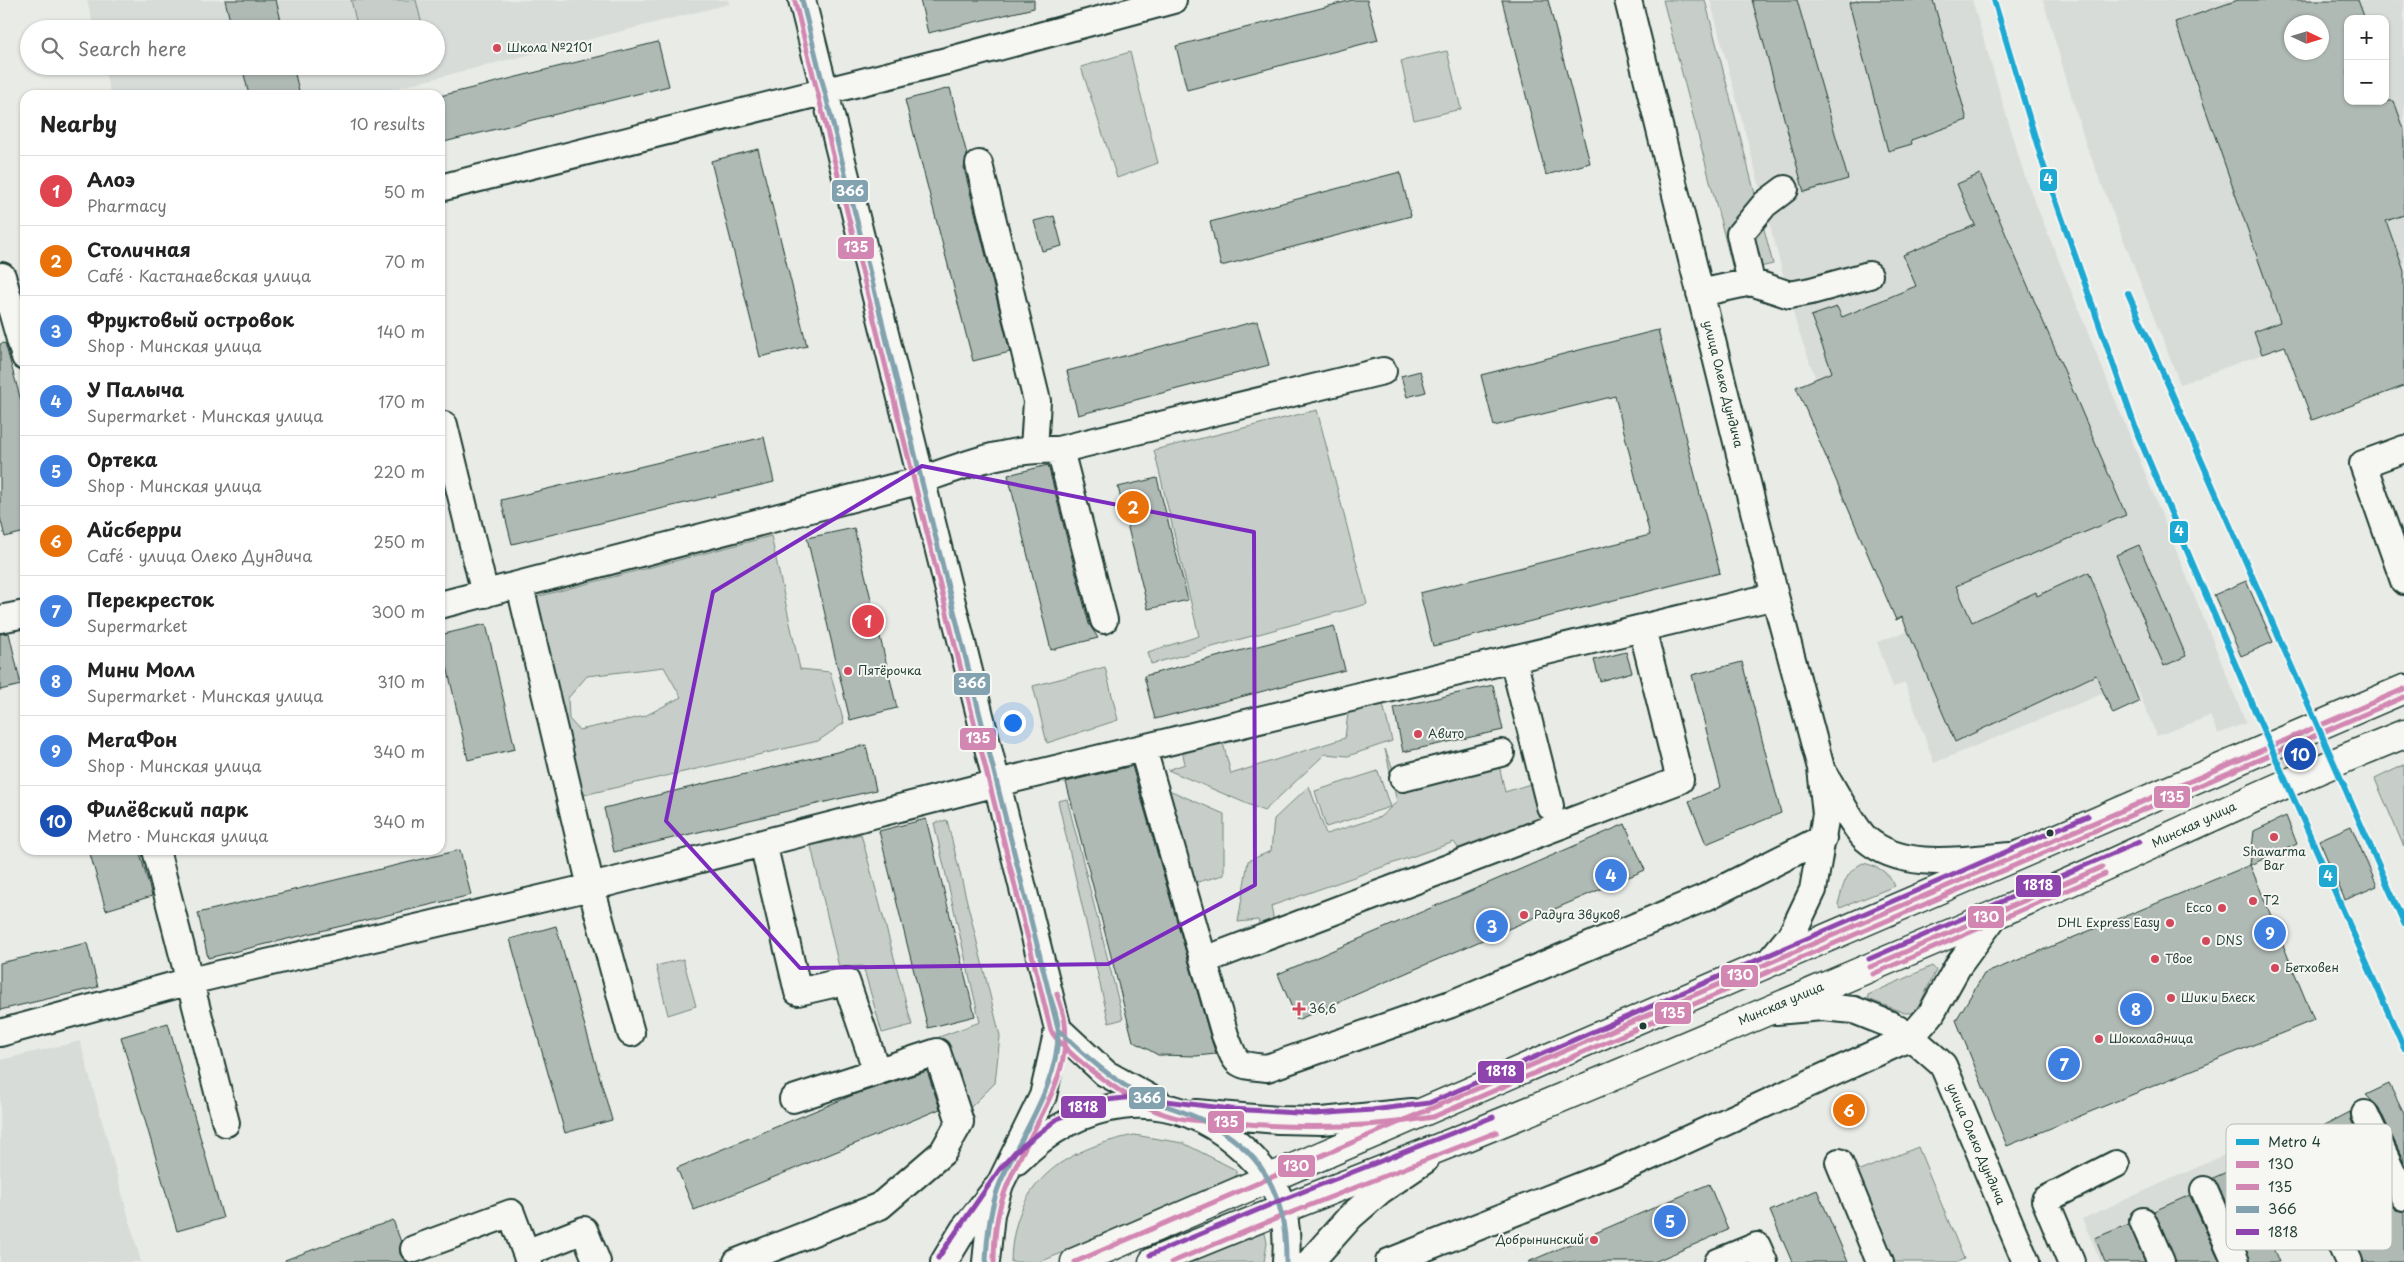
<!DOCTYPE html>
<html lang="en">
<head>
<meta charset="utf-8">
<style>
	:root { --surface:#fff; --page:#f6f6f6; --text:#222; --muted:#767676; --line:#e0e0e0; --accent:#d1495b }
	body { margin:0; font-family:"Playpen Sans",sans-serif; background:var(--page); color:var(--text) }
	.controls { position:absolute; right:15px; top:15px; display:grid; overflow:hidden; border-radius:10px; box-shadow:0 1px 4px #0004 }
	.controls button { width:45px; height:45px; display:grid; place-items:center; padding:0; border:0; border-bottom:1px solid var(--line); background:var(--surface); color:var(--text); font:25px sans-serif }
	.compass { position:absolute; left:2284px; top:15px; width:45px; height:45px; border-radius:50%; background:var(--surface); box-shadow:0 1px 4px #0004; rotate:94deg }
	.you { position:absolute; left:1012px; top:722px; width:18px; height:18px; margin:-12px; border:4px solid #fff; border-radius:50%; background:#1a73e8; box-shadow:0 0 0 8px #1a73e833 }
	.badge { display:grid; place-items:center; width:32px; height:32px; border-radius:50%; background:var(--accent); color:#fff; font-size:16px; font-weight:700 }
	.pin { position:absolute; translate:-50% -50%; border:2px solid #fff; box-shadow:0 1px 5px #0006 }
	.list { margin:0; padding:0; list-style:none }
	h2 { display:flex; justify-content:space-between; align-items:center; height:65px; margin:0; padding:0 20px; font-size:21px }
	h2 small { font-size:16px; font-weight:400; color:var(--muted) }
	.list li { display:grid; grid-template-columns:32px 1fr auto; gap:15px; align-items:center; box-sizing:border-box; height:70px; padding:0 20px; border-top:1px solid var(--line) }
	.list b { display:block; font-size:19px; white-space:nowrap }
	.list p { margin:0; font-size:16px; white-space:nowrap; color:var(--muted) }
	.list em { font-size:16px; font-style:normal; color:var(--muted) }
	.icon { flex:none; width:28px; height:28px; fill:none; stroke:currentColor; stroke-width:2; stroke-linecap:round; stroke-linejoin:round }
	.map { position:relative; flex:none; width:2404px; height:1262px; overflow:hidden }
	.search { position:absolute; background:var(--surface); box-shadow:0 1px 4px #0004; left:20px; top:20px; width:425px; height:55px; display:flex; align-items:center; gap:12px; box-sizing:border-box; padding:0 18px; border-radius:28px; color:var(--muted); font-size:19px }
	.panel { position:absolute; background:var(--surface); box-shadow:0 1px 4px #0004; left:20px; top:90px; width:425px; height:765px; border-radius:15px }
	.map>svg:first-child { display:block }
	.built { fill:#d8dcd8; fill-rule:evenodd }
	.green { fill:#c7cec9; stroke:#73867e; fill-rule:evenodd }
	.building { fill:#b0bab5; stroke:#1f3d34; fill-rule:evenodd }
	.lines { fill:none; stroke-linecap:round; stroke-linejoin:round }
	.minor-casing { stroke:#1f3d34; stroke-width:30 }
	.major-casing { stroke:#1f3d34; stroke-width:31 }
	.minor { stroke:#f6f6f2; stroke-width:26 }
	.major { stroke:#f6f6f2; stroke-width:28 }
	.bus-1-casing { stroke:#f6f6f2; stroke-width:9 }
	.bus-2-casing { stroke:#f6f6f2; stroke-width:9 }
	.bus-3-casing { stroke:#f6f6f2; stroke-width:9 }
	.bus-4-casing { stroke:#f6f6f2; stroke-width:9 }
	.bus-1 { stroke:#d287b2; stroke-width:5 }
	.bus-2 { stroke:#d287b2; stroke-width:5 }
	.bus-3 { stroke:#81a2ae; stroke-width:5 }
	.bus-4 { stroke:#8e44ad; stroke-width:5 }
	.metro-1-casing { stroke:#f6f6f2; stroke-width:10 }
	.metro-1 { stroke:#1ea9d3; stroke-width:6 }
	.marked { fill:none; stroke:#7b2cbf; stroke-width:4; stroke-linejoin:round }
	.poi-dot { fill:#d1495b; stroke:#f6f6f2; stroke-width:2 }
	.bus-dot { fill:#1f3d34; stroke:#f6f6f2; stroke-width:2 }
	.labels { text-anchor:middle; stroke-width:4; stroke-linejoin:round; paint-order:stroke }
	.poi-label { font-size:12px; fill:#1f3d34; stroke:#f6f6f2; text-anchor:start }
	.street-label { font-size:12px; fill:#1f3d34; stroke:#f6f6f2 }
	.key { fill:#f6f6f2; stroke:#b6beb9; stroke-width:1 }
	.key-label { font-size:14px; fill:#1f3d34 }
	.line-badge { stroke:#f6f6f2; stroke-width:2 }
	.badge-label { font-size:14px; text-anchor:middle; font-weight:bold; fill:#fff }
</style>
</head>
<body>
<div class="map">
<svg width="2404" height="1262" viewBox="0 0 2404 1262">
	<rect width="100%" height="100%" fill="#e9ebe7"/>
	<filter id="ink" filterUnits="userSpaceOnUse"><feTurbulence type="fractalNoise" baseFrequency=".02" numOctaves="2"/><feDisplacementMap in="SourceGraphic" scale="10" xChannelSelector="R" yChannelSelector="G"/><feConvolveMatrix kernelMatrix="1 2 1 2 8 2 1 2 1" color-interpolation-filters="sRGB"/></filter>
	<g filter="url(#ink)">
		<!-- built -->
		<path class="built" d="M87,0H728L729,4L369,95H111L103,66H436V29H94Z
			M1710,0H1972L2025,177L2246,723L2218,734L2210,716L2157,736L2134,681L1934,763L1905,683L1893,687L1877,642L1908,631L1797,327Z
			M2043,0H2404V303L2180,384L2085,142ZM2348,19H2385V101H2348ZM2292,22H2322V52H2292Z
			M80,1041L141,1262H0V1060Z
			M2231,1152L2279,1262H2101L2082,1219Z"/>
		<!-- green -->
		<path class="green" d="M351,0H416L423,29H358Z
			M1663,0H1705L1773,264L1734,273Z
			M1447,51L1461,109L1414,120L1401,61Z
			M1130,52L1158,163L1117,178L1081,67Z
			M1317,410L1367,604L1151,664L1148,652L1199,636L1154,450Z
			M771,536L800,669L830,672L844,723L818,741L579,796L532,598ZM664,667L681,697L645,716L579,730L569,719L568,698L587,676Z
			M1105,667L1118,720L1047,743L1033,686Z
			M1381,696L1392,741L1348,756L1325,754L1264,811L1168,770L1185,764L1181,745L1221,735L1231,774L1345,738L1349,704Z
			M1385,749L1401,789L1499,765L1505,792L1549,778L1561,811L1461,852L1454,842L1271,906L1274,922L1260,927L1258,920L1238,922L1248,861L1271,851L1274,819L1309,786L1326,834L1380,817L1397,802Z
			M2404,765V847L2375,779Z
			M1378,771L1390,807L1326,827L1315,791Z
			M1162,787L1224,814V875L1190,884Z
			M1067,799L1123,1019L1109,1023L1058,801Z
			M947,820L1000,1036L995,1083L963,1115L939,1037L980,1022L934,823Z
			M861,834L912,1025L882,1033L863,966L839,967L811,846Z
			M1863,863C1877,866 1889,872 1895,886L1840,908L1838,904C1843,887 1845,871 1863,863Z
			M683,959L696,1006L668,1015L656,966Z
			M1932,966L1936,970L1919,1006L1913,1013H1905L1868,999V995Z
			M1134,1135L1183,1143L1236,1170V1175L1232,1182L1040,1262H1011C1013,1183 1062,1150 1134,1135Z
			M1918,1147L1964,1259L1957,1262H1886L1850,1175Z
			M1264,1229L1267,1243L1264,1262H1186Z"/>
		<!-- building -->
		<path class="building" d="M225,0H276L283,29H232Z
			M920,0H1034V8L928,33Z
			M1352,0H1367L1378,40L1187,90L1176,46Z
			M1502,0H1548L1590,163L1546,175Z
			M1752,0H1797L1848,179L1804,192Z
			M1861,0H1933L1967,120L1911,140L1912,144L1888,151L1849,3Z
			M2238,0H2358L2365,19H2348V101H2394L2404,129V215L2386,221L2404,271V386L2312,420L2285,346L2262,354L2254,332L2280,322L2175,22ZM2292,22H2322V52H2292Z
			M658,42L669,86L440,143V96Z
			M242,66H293L300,95H249Z
			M950,88L967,155L964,168L1010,352L973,361L905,100Z
			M758,149L807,346L760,357L711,161Z
			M1400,172L1411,216L1221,266L1210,222Z
			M1980,174L2126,515L1956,586L1972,622L2036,592L2037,596L2089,572L2139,702L2113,714L2096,675L1955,742L1902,617L1896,620L1796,387L1832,372L1811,316L1837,307L1842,317L1916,286L1903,255L1975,225L1957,184Z
			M1054,216L1062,246L1042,251L1034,221Z
			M1257,321L1269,365L1078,415L1067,371Z
			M1658,330L1720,573L1433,646L1420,593L1650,535L1615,396L1494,426L1481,375Z
			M5,343L25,415V532L5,537L0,517V344Z
			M1420,371L1426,392L1407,397L1401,376Z
			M764,437L774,482L512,544L501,500Z
			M1048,465L1089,624L1098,638L1051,650L1008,475Z
			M1157,478L1188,600L1148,609L1118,487Z
			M854,528L897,708L850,720L807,538Z
			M2139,545L2186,656L2164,666L2116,555Z
			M2246,581L2273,642L2241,656L2214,595Z
			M486,624L515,749L468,760L440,635Z
			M1334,626L1345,670L1155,719L1144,676Z
			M9,633L21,685L0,690V634Z
			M1626,652L1632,672L1600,681L1594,660Z
			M1742,662L1781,813L1706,844L1689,801L1721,787L1692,675Z
			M1493,685L1503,730L1403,752L1394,708Z
			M866,745L876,790L614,852L604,808Z
			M1132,766L1211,1039L1216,1054L1196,1056L1158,1055L1133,1041L1066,782Z
			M2286,816L2297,844L2250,865L2254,831Z
			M926,819L975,1016L928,1028L879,831Z
			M1625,824L1645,870L1297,1020L1278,974Z
			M2351,826L2377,886L2345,900L2319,840Z
			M89,850H139L152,896L106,910Z
			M460,850L471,895L208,958L198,913Z
			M2250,865L2314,1020L2007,1146L1956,1020L1984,974Z
			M556,926L612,1120L565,1133L510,939Z
			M87,943L98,987L0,1010V963Z
			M168,1023L223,1218L177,1231L121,1037Z
			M927,1071L940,1109L694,1210L677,1168L853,1095Z
			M2389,1084L2404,1114V1162L2379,1108L2366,1095Z
			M2350,1112L2351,1120L2390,1203L2396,1210L2404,1212V1262H2364L2317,1155L2311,1149L2304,1146L2300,1138Z
			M2238,1167L2279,1262H2251L2218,1184L2213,1178Z
			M1709,1184L1728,1230L1654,1262H1528Z
			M1817,1190L1848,1262H1792L1770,1211Z
			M2190,1195V1196L2220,1262H2176L2154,1211Z
			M393,1220L401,1242L400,1254L407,1262H286L285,1260Z
			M2129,1224L2145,1262H2105L2095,1238Z"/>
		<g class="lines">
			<defs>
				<path id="minor" d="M802,0L1058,1029L1043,1096L1000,1184L991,1214L986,1262
					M1628,0L1775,596L1821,768L1826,814L1813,890L1792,934L1769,962
					M979,164L1037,401L1034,449
					M440,188L950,60L1173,0
					M2,276L25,357
					M1751,282L1740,234L1765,204L1785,189
					M1700,293L1751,282L1790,295L1811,291L1869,275
					M440,426L444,425L485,594
					M2404,449L2363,464L2404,581
					M1060,450L1104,620
					M520,586L591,887L631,1033
					M440,605L922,480C967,464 1010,447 1058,450L1383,371
					M0,619L25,614
					M1513,659L1550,806
					M1143,749L1225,1035C1237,1065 1234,1065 1267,1068L1451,1004L1706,897L1823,838
					M1825,775C1834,791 1854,828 1866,839C1904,872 1966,859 2011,856
					M1403,778L1501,753
					M763,843L798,992L846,981L877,1072
					M156,850L226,1123
					M1205,960L1680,780L1642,628
					M1776,1011L1822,1007L1854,1010L1889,1024L1911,1037L1943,1065L2026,1262
					M1058,1029L1105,1073L1159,1103
					M0,1033L190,981L591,887L997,783L1775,596
					M1196,1113L1278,1120L1322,1121L1412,1112
					M2365,1114L2404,1197
					M1017,1161C1079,1098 1165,1083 1235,1142C1277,1177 1290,1208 1286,1262
					M2303,1161L2349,1262
					M1839,1162L1880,1262
					M2204,1190L2236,1262
					M2143,1221L2161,1262
					M414,1249L511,1213L526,1253
					M529,1262L526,1253L584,1230L597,1262
					M737,1262L880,1206L943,1152L960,1122L937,1052L793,1099
					M944,1262L964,1229L995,1190
					M1310,1262L1350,1217L1381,1190L1425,1160
					M1389,1262L1616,1172L1911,1037L1931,1014L1958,966L1996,914
					M1718,1262L1757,1246L1764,1262
					M2071,1262L2045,1200L2116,1164"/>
				<path id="major" d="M1075,1262L2404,689
					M1153,1262C1251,1220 1351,1183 1451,1143C1632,1070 1811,992 1992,916C2130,857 2264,790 2404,734"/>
			</defs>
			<!-- minor casing -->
			<use href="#minor" class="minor-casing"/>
			<!-- major casing -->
			<use href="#major" class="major-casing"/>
			<!-- minor -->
			<use href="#minor" class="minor"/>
			<!-- major -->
			<use href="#major" class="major"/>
			<defs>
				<path id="bus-1" d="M1870,967L2102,867
					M1075,1262L2404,689"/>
				<path id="bus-2" d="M795,2L1051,1031C1070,1059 1132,1103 1164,1114C1183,1121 1205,1121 1224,1122C1295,1129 1363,1129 1433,1117L2404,697
					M1873,974L2105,874
					M994,1262C994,1239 996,1216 1004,1194C1022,1140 1072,1083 1065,1023C1064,1013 1060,1004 1057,994
					M1172,1262L1285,1215L1497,1132"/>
				<path id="bus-3" d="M802,0L1058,1029C1084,1056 1111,1079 1144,1097C1162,1106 1182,1110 1200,1119C1262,1149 1287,1194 1286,1262
					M986,1262C987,1235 990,1208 1000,1183C1021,1134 1061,1082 1058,1026C1057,1016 1053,1006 1050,996"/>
				<path id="bus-4" d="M1869,959L2139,842
					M1150,1255L1279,1201L1493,1117
					M938,1258L1000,1169L1015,1152L1057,1119L1090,1104L1107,1100L1133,1097L1231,1109L1315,1114L1372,1110L1429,1103L2088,816"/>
			</defs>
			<!-- bus-1 casing -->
			<use href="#bus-1" class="bus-1-casing"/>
			<!-- bus-2 casing -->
			<use href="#bus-2" class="bus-2-casing"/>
			<!-- bus-3 casing -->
			<use href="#bus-3" class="bus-3-casing"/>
			<!-- bus-4 casing -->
			<use href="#bus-4" class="bus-4-casing"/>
			<!-- bus-1 -->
			<use href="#bus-1" class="bus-1"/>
			<!-- bus-2 -->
			<use href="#bus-2" class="bus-2"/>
			<!-- bus-3 -->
			<use href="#bus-3" class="bus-3"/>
			<!-- bus-4 -->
			<use href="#bus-4" class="bus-4"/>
			<defs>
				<path id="metro-1" d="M1994,0L2043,164L2138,435L2258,718L2404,1048
					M2128,293L2404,923"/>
			</defs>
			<!-- metro-1 casing -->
			<use href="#metro-1" class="metro-1-casing"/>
			<!-- metro-1 -->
			<use href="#metro-1" class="metro-1"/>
		</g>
	</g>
	<!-- marked area -->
	<path class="marked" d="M922,466L1254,532L1255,885L1108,964L800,968L666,821L713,592Z"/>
	<!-- markers -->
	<g class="poi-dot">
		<circle cx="497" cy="48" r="5"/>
		<circle cx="848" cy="671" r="5"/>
		<circle cx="1418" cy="734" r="5"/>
		<circle cx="2274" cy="837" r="5"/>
		<circle cx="2253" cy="901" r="5"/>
		<circle cx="2222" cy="908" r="5"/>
		<circle cx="1524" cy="915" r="5"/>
		<circle cx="2170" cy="923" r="5"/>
		<circle cx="2206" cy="941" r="5"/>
		<circle cx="2155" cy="959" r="5"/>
		<circle cx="2275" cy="968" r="5"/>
		<circle cx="2171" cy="998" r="5"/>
		<path d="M1296.5 1001.5h5v5h5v5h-5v5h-5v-5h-5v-5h5z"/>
		<circle cx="2099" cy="1039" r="5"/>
		<circle cx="1594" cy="1240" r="5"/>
	</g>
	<g class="bus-dot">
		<circle cx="2050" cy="833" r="4.5"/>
		<circle cx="1643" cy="1026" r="4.5"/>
	</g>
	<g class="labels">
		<!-- poi labels -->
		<g class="poi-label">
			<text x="507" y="52">Школа №2101</text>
			<text x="858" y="675">Пятёрочка</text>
			<text x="1428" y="738">Авито</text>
			<text x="2274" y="856" text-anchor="middle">Shawarma<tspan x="2274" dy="14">Bar</tspan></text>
			<text x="2263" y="905">T2</text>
			<text x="2212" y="912" text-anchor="end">Ecco</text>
			<text x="1534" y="919">Радуга Звуков</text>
			<text x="2160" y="927" text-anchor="end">DHL Express Easy</text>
			<text x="2216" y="945">DNS</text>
			<text x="2165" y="963">Твое</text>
			<text x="2285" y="972">Бетховен</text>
			<text x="2181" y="1002">Шик и Блеск</text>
			<text x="1309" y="1013">36,6</text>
			<text x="2109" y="1043">Шоколадница</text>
			<text x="1584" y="1244" text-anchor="end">Добрынинский</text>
		</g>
		<!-- street labels -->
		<g class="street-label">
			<text transform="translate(1723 384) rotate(76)" y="4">улица Олеко Дундича</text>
			<text transform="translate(2194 825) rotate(-25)" y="4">Минская улица</text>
			<text transform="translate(1781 1004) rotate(-23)" y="4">Минская улица</text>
			<text transform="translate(1976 1144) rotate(67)" y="4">улица Олеко Дундича</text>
		</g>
	</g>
	<!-- legend -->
	<rect x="2226" y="1124" width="166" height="126" rx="8" class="key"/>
	<rect x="2236" y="1139" width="23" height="6" fill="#1ea9d3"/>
	<rect x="2236" y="1161" width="23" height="7" fill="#d287b2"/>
	<rect x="2236" y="1184" width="23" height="6" fill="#d287b2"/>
	<rect x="2236" y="1206" width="23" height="7" fill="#81a2ae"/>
	<rect x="2236" y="1229" width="23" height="6" fill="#8e44ad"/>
	<g class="key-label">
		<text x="2268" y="1147">Metro 4</text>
		<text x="2268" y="1169">130</text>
		<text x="2268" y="1192">135</text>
		<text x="2268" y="1214">366</text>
		<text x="2268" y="1237">1818</text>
	</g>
	<g class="line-badge">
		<rect x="2039" y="168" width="19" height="24" rx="5" fill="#1ea9d3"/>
		<rect x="831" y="179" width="38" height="24" rx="5" fill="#81a2ae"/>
		<rect x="837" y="236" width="38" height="24" rx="5" fill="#d287b2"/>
		<rect x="2169" y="520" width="20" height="24" rx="5" fill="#1ea9d3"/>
		<rect x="953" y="672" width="38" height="24" rx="5" fill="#81a2ae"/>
		<rect x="959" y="727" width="38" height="24" rx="5" fill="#d287b2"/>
		<rect x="2153" y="785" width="38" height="24" rx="5" fill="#d287b2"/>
		<rect x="2318" y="864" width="20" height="24" rx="5" fill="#1ea9d3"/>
		<rect x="2015" y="874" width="47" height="24" rx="5" fill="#8e44ad"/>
		<rect x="1967" y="905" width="38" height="24" rx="5" fill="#d287b2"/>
		<rect x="1720" y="964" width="39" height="24" rx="5" fill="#d287b2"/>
		<rect x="1654" y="1001" width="38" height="24" rx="5" fill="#d287b2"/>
		<rect x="1477" y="1060" width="48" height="24" rx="5" fill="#8e44ad"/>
		<rect x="1128" y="1086" width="38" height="24" rx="5" fill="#81a2ae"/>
		<rect x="1060" y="1095" width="47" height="24" rx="5" fill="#8e44ad"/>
		<rect x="1207" y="1110" width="38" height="24" rx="5" fill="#d287b2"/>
		<rect x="1277" y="1154" width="39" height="24" rx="5" fill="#d287b2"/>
	</g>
	<g class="badge-label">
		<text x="2048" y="184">4</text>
		<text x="850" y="196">366</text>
		<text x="856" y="252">135</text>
		<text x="2179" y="536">4</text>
		<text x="972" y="688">366</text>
		<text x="978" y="743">135</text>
		<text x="2172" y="802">135</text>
		<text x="2328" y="881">4</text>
		<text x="2038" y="890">1818</text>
		<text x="1986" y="922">130</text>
		<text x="1740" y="980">130</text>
		<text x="1673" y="1018">135</text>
		<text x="1501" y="1076">1818</text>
		<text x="1147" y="1103">366</text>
		<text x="1083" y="1112">1818</text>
		<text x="1226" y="1127">135</text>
		<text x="1296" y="1171">130</text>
	</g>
</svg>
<div class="controls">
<button>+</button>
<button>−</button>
</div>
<svg class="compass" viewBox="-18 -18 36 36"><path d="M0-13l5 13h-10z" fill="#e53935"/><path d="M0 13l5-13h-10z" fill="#767676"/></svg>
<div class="you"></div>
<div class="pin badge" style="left:868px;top:621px;background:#e0444e">1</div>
<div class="pin badge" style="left:1133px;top:507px;background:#e8710a">2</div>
<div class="pin badge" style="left:1492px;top:926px;background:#3f7fe0">3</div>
<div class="pin badge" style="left:1611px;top:875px;background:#3f7fe0">4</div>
<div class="pin badge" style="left:1670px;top:1221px;background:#3f7fe0">5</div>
<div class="pin badge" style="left:1849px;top:1110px;background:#e8710a">6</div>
<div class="pin badge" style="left:2064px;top:1064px;background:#3f7fe0">7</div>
<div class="pin badge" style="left:2136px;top:1009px;background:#3f7fe0">8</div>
<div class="pin badge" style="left:2270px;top:933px;background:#3f7fe0">9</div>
<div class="pin badge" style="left:2300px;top:754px;background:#1a4fb4">10</div>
<div class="search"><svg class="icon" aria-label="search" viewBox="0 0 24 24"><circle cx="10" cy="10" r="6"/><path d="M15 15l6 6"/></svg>Search here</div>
<section class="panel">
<h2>Nearby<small>10 results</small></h2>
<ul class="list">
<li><span class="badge" style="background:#e0444e">1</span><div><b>Алоэ</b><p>Pharmacy</p></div><em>50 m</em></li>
<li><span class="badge" style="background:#e8710a">2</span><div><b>Столичная</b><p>Café · Кастанаевская улица</p></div><em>70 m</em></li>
<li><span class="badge" style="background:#3f7fe0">3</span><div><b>Фруктовый островок</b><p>Shop · Минская улица</p></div><em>140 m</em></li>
<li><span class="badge" style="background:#3f7fe0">4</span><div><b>У Палыча</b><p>Supermarket · Минская улица</p></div><em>170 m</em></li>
<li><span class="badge" style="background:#3f7fe0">5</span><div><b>Ортека</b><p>Shop · Минская улица</p></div><em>220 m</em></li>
<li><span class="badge" style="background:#e8710a">6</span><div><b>Айсберри</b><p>Café · улица Олеко Дундича</p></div><em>250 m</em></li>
<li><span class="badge" style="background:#3f7fe0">7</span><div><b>Перекресток</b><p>Supermarket</p></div><em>300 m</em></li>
<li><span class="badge" style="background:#3f7fe0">8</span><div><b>Мини Молл</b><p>Supermarket · Минская улица</p></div><em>310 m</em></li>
<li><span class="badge" style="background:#3f7fe0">9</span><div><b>МегаФон</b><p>Shop · Минская улица</p></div><em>340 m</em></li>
<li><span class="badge" style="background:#1a4fb4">10</span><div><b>Филёвский парк</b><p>Metro · Минская улица</p></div><em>340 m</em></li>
</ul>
</section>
</div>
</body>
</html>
